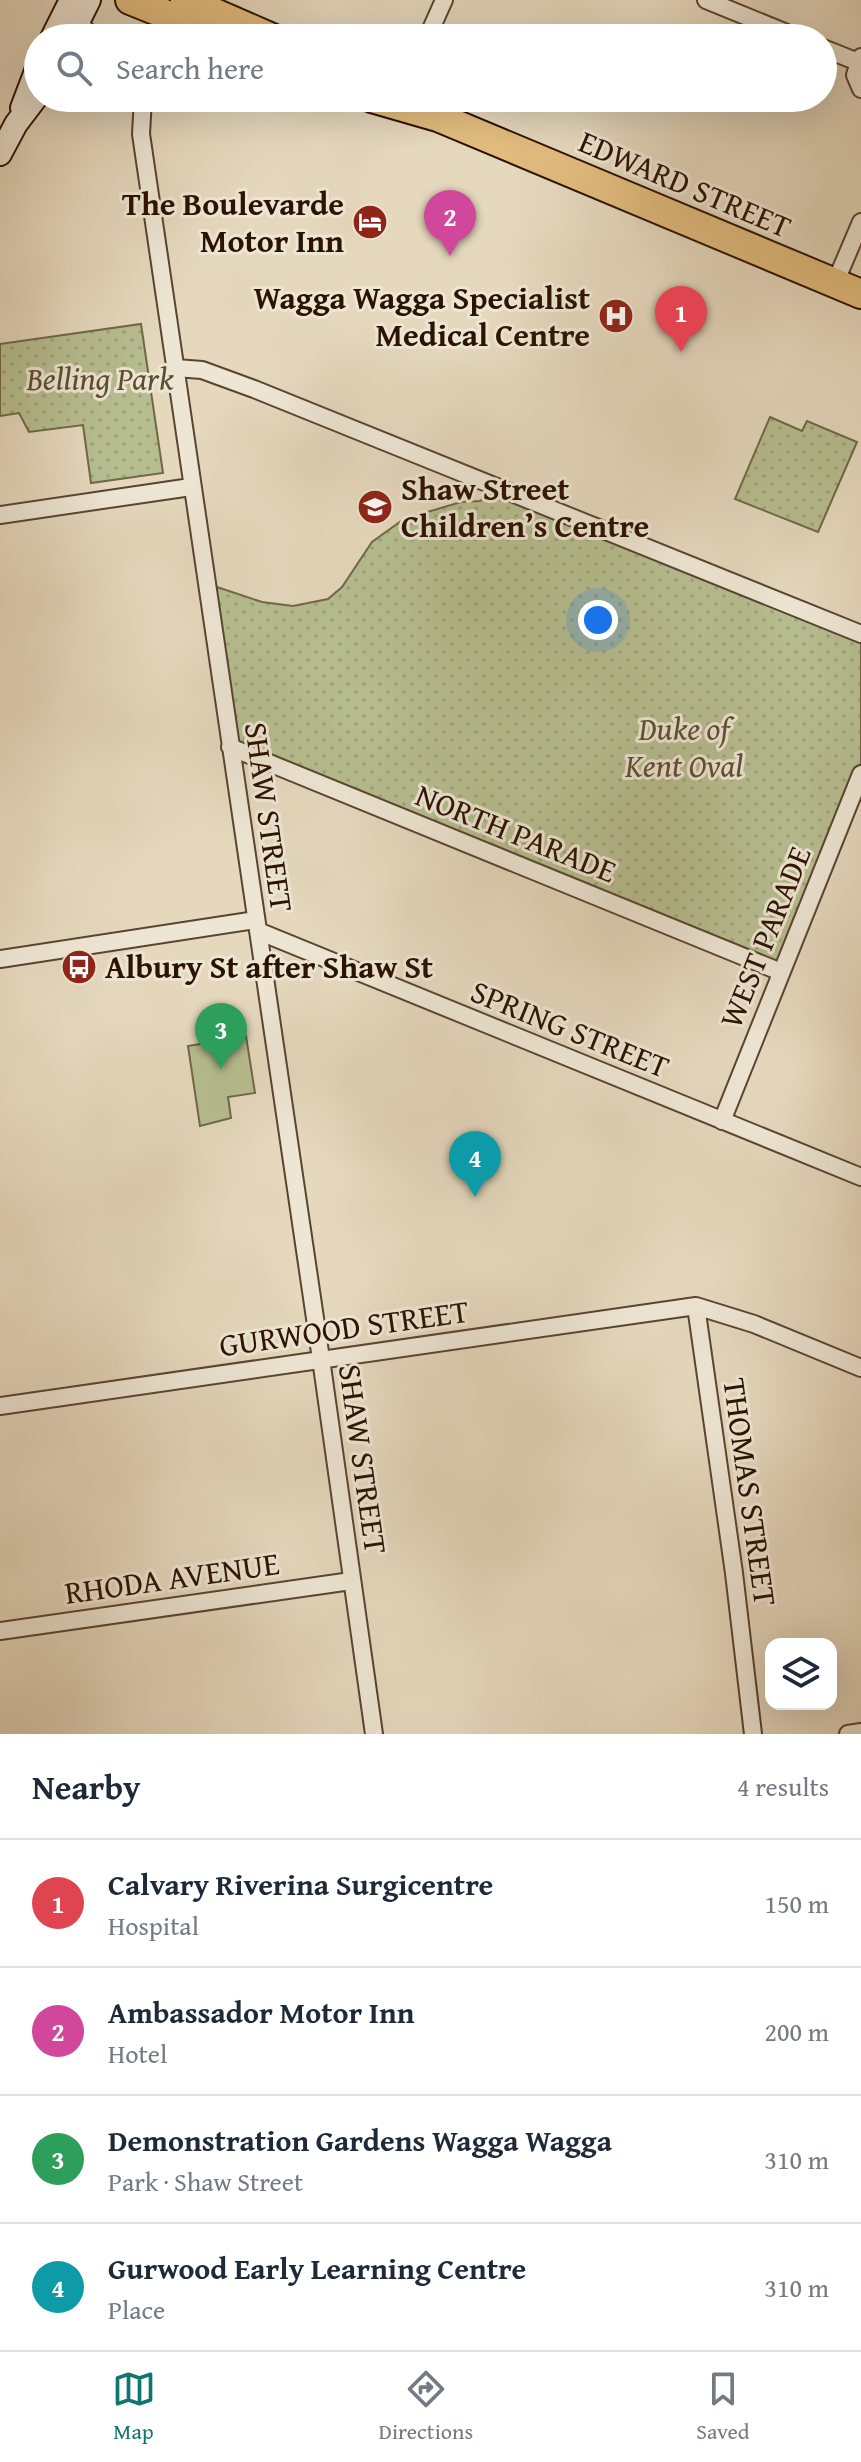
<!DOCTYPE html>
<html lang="en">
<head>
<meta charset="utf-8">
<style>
	:root { --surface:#fff; --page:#f6f6f7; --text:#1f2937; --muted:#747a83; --line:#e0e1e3; --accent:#0f766e }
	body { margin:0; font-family:"Gentium Book Plus",serif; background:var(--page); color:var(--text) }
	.controls { position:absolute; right:24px; bottom:24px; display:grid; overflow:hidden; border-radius:16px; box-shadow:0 8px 32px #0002 }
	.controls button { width:72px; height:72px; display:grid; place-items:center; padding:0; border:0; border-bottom:2px solid var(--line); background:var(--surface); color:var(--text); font:40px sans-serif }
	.you { position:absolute; left:598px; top:620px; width:28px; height:28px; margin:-20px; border:6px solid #fff; border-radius:50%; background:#1a73e8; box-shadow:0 0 0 12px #1a73e833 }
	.badge { display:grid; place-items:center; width:52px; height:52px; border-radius:50%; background:var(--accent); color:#fff; font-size:26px; font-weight:700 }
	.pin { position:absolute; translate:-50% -66px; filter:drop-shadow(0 2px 4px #0008) }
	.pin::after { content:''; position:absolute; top:42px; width:28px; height:24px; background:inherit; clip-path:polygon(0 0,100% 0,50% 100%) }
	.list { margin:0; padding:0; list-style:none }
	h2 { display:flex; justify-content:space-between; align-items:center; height:104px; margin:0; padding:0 32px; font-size:34px }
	h2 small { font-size:26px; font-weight:400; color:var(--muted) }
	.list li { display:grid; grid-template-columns:52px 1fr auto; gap:24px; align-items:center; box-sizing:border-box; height:128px; padding:0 32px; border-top:2px solid var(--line) }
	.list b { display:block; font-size:30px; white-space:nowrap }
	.list p { margin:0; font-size:26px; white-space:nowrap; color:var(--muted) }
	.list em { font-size:26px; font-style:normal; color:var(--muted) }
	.icon { flex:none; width:44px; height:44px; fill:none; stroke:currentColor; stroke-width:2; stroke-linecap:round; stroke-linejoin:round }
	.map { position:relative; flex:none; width:861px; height:1734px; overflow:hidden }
	.search { position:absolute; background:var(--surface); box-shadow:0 8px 32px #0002; left:24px; right:24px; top:24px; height:88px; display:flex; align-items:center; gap:20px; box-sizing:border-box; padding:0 28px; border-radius:44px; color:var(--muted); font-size:30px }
	.sheet { height:616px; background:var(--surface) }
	nav { display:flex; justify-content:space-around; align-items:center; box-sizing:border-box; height:112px; border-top:2px solid var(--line); background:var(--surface); font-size:22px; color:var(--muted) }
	nav a { display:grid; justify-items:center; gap:4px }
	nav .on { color:var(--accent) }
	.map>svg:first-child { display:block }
	.grass { fill:url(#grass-dots); stroke:#716848; stroke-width:2 }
	.garden { fill:#b6be90; stroke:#716848; stroke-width:2 }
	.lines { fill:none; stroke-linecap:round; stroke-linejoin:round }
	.street-casing { stroke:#5a4430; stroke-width:20 }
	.secondary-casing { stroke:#2c1201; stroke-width:26 }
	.highway-casing { stroke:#2c1201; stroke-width:32 }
	.street { stroke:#eee6d4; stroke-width:16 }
	.secondary { stroke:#eee6d4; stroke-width:22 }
	.highway { stroke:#e2bc7e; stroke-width:28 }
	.labels { text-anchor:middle; stroke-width:6; stroke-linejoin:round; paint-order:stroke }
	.street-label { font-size:32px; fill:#2c1201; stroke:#eee6d4 }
	.poi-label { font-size:32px; font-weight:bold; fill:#2c1201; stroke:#eee6d4; text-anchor:end }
	.park-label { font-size:32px; font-style:italic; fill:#5c4e33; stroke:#eee6d4 }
</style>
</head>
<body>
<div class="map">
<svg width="861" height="1734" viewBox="0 0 861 1734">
	<defs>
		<pattern id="grass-dots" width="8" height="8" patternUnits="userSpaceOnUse" patternTransform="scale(2)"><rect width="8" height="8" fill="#b6be90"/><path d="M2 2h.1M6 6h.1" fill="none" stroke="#9da27a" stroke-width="1.8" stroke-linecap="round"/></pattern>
	</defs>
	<rect width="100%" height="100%" fill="#e5d8bd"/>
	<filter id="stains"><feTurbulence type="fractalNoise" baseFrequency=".0025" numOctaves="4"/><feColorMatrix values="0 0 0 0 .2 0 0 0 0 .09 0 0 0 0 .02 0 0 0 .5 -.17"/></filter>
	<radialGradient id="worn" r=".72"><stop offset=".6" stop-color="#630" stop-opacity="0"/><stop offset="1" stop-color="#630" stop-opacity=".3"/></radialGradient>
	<!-- grass -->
	<path class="grass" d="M141,324L163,473L91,483L83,425L29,432L19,413L0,416V344Z
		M770,417L802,431L807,421L857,442L818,532L735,499Z
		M498,486L861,634V774L781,972L230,747L214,586L262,602L293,606L328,599L342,587L372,542L404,519L461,502L480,501Z"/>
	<!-- garden -->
	<path class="garden" d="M246,1036L255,1093L228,1097L231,1118L200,1126L188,1046Z"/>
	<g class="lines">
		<defs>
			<path id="street" d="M706,0L799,38
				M78,22L94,38
				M427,38L444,0
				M823,48L858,62
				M861,57L855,75L861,89
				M143,98L141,134L321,1359L374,1734
				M835,283L861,222
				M176,368L202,370L254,389L861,634
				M0,515L191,487
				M230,747L781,972
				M258,931L861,1177
				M0,959L256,920
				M722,1121L861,774
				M696,1306L734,1573L753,1734
				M0,1406L696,1306L754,1324L861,1368
				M0,1631L351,1581
				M848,1734L861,1732"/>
			<path id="secondary" d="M52,38L71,0
				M70,38L89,0
				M22,108L38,66
				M0,154L16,124L38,95"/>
			<path id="highway" d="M130,0L224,38
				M185,0L272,38
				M372,98L438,117L861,294"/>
		</defs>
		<!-- street casing -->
		<use href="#street" class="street-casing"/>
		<!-- secondary casing -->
		<use href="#secondary" class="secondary-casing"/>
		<!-- highway casing -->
		<use href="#highway" class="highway-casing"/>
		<!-- street -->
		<use href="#street" class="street"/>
		<!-- secondary -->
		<use href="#secondary" class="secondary"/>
		<!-- highway -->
		<use href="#highway" class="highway"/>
	</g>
	<!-- icons -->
	<defs>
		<symbol id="hotel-disc" viewBox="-11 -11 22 22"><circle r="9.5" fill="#8f2418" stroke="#eee6d4"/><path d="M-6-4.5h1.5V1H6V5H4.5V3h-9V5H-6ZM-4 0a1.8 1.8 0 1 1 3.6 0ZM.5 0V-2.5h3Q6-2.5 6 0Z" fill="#fff"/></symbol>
		<symbol id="hospital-disc" viewBox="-11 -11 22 22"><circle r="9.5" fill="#8f2418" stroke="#eee6d4"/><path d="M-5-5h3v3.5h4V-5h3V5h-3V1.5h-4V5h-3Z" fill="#fff"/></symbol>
		<symbol id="school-disc" viewBox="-11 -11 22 22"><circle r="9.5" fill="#8f2418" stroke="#eee6d4"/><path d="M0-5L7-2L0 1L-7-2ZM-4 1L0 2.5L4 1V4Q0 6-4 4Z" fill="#fff"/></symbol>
		<symbol id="bus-disc" viewBox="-11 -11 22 22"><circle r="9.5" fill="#8f2418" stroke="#eee6d4"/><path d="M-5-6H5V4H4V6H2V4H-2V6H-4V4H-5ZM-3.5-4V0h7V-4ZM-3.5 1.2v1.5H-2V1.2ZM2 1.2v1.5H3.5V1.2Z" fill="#fff"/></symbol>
	</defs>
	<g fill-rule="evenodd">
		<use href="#hotel-disc" x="350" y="202" width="40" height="40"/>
		<use href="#hospital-disc" x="596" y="296" width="40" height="40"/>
		<use href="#school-disc" x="355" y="487" width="40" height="40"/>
		<use href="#bus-disc" x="59" y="947" width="40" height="40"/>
	</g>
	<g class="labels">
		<!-- street labels -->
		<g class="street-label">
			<text transform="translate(685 184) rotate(23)" y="11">EDWARD STREET</text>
			<text transform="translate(269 817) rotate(82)" y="11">SHAW STREET</text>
			<text transform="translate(516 833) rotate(22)" y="11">NORTH PARADE</text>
			<text transform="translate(765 937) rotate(-68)" y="11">WEST PARADE</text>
			<text transform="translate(570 1029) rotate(22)" y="11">SPRING STREET</text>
			<text transform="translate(344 1328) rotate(-8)" y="11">GURWOOD STREET</text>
			<text transform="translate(363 1459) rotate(82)" y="11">SHAW STREET</text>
			<text transform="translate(750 1492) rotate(82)" y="11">THOMAS STREET</text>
			<text transform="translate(172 1578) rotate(-8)" y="11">RHODA AVENUE</text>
		</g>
		<!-- poi labels -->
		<g class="poi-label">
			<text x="344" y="215">The Boulevarde<tspan x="344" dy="37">Motor Inn</tspan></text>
			<text x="590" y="309">Wagga Wagga Specialist<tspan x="590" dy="37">Medical Centre</tspan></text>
			<text x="401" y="500" text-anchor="start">Shaw Street<tspan x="401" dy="37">Children’s Centre</tspan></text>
			<text x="105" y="978" text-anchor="start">Albury St after Shaw St</text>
		</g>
		<!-- park labels -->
		<g class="park-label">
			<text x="100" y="390">Belling Park</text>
			<text x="684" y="740">Duke of<tspan x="684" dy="37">Kent Oval</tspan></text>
		</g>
	</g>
	<rect width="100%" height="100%" filter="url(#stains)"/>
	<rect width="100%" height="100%" fill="url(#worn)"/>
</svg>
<div class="controls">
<button><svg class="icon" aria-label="layers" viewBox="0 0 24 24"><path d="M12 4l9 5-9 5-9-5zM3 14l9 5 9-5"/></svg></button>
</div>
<div class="you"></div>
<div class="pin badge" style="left:681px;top:352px;background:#e0444e">1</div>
<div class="pin badge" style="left:450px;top:256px;background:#d1479c">2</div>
<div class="pin badge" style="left:221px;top:1069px;background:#2e9e5b">3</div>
<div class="pin badge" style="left:475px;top:1197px;background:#0f9aa8">4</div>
<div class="search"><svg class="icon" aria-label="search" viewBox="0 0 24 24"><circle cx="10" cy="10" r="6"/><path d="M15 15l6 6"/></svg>Search here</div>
</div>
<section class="sheet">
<h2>Nearby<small>4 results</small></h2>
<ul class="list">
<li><span class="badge" style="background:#e0444e">1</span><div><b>Calvary Riverina Surgicentre</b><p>Hospital</p></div><em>150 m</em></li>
<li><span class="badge" style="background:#d1479c">2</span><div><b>Ambassador Motor Inn</b><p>Hotel</p></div><em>200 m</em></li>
<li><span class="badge" style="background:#2e9e5b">3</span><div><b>Demonstration Gardens Wagga Wagga</b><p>Park · Shaw Street</p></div><em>310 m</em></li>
<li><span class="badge" style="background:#0f9aa8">4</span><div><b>Gurwood Early Learning Centre</b><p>Place</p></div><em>310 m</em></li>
</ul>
</section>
<nav>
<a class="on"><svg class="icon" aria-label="map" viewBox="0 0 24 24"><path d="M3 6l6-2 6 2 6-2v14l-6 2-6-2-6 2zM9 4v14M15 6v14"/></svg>Map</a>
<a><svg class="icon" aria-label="directions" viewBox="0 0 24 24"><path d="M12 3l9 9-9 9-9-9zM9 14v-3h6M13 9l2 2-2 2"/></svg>Directions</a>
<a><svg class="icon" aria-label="saved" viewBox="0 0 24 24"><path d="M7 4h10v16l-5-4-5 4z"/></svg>Saved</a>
</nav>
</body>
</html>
